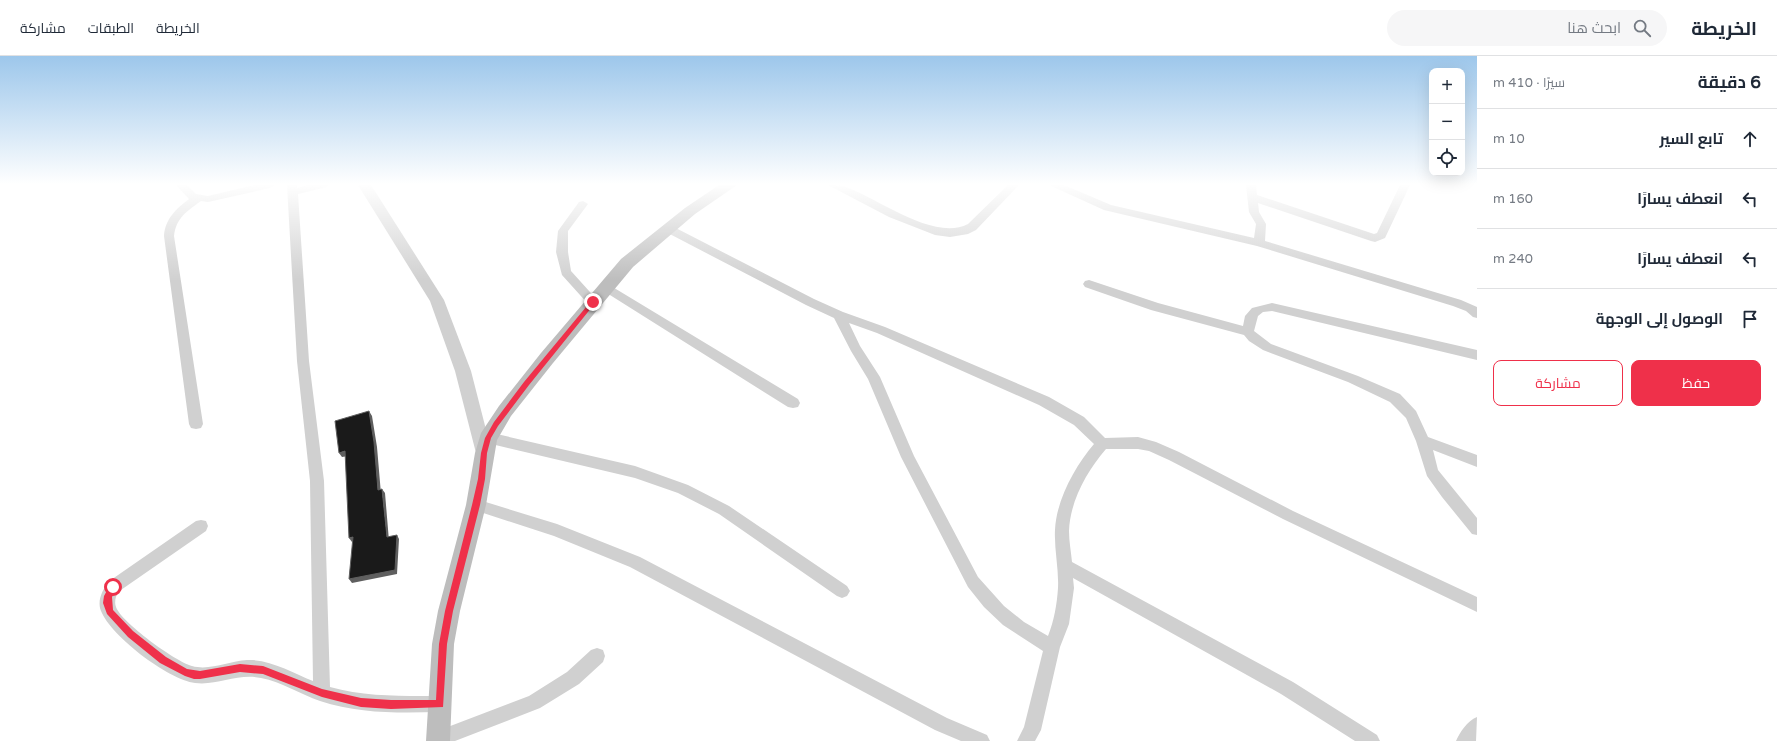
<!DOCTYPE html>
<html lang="ar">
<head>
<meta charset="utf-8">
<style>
	:root { --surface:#fff; --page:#f6f6f7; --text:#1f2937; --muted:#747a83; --line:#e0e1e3; --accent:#ef304a }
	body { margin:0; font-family:"Varela Round",Cairo,sans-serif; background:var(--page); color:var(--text); direction:rtl }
	.controls { position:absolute; right:12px; top:12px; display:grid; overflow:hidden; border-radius:8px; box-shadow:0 4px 16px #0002 }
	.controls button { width:36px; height:36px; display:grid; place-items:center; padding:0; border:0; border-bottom:1px solid var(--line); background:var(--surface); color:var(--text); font:20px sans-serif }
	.stop { position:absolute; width:12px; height:12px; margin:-9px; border:3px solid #ef304a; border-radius:50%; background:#fff }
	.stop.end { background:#ef304a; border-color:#fff; box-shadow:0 1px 4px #0008 }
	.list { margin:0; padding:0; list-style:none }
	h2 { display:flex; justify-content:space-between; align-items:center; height:52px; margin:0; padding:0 16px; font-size:17px }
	h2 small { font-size:13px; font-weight:400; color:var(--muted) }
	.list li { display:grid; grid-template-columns:26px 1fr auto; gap:12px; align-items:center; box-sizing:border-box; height:60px; padding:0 16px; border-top:1px solid var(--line) }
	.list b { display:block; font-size:15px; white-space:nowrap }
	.list em { font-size:13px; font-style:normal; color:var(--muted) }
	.actions { display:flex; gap:8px; padding:12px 16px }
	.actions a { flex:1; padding:9px 0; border:1px solid var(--accent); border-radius:8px; text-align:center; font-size:14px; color:var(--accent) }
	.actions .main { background:var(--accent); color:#fff }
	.icon { flex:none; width:22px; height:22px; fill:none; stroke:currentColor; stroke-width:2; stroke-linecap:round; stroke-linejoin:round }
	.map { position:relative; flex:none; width:1477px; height:685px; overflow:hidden; direction:ltr }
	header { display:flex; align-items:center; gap:24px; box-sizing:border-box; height:56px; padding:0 20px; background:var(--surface); border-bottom:1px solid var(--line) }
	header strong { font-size:19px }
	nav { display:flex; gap:22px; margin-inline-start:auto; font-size:14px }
	.search { width:280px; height:36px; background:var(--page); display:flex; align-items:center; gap:10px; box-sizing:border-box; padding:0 14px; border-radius:22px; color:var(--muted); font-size:15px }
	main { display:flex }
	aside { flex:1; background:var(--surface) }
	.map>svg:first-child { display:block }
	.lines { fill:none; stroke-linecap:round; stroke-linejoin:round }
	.minor { fill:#d0d0d0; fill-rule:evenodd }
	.tertiary { fill:#d0d0d0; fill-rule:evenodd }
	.secondary { fill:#bdbdbd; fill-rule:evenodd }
	.shaded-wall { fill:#5f5f5f }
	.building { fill:#1a1a1a; stroke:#5f5f5f }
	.route { fill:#ef304a }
</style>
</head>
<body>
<header>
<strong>الخريطة</strong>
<div class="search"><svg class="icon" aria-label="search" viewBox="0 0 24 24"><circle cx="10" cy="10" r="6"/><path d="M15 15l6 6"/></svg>ابحث هنا</div>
<nav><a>الخريطة</a><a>الطبقات</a><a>مشاركة</a></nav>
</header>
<main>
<aside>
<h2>6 دقيقة<small>سيرًا · 410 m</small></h2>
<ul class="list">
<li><svg class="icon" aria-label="ahead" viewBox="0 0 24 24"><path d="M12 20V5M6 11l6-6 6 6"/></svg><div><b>تابع السير</b></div><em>10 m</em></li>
<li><svg class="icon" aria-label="left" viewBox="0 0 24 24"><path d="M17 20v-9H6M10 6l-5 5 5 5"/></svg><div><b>انعطف يسارًا</b></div><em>160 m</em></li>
<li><svg class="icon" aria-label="left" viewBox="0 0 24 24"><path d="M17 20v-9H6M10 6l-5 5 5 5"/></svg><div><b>انعطف يسارًا</b></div><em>240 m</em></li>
<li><svg class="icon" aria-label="arrive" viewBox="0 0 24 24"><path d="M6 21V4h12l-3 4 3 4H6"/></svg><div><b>الوصول إلى الوجهة</b></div></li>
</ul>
<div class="actions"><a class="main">حفظ</a><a>مشاركة</a></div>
</aside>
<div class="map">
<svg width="1477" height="685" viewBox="0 0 1477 685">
	<rect width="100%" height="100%" fill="#fff"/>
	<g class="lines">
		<!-- minor -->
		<path class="minor" d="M176,129H187L196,138L208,140L254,129H275L270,132L208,146L201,145C187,155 176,162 174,180L203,368L201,372L196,373L191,372L189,368L164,180C165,163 176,153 189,143Z
			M287,129H297V132L307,129H328L327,131L298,138L309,305L324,425L330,631C366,641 403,640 440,640L446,642L448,648L446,654L440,656C400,657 359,658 320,645C300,638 282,626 261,622C238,617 217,630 195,627C169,624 107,578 100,552C98,542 103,534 108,526L196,465L201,464L206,465L208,470L206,475L118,536C116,540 114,546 116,551C121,566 176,606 192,610C210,615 229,605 247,604C270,603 293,617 313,625L310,425L297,305Z
			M828,129C833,129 839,129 843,130C877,141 933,186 968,168L1008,129H1019L976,174L968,178L950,181L935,179L889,161Z
			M1049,129H1064L1111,149L1254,182L1256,168L1249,156L1246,129H1256L1257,139L1374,178L1377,177L1400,129H1410L1385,182L1375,186L1371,185L1258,147L1259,156L1266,168L1265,185L1461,244L1477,251V262L1473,261L1466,255L1453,250L1257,190L1104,154Z
			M583,145L588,148L568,175V196L571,215L599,246L597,249H589L562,219L556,196L558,175L579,146Z
			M668,168L814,243L843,256L885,271L1049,341L1084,361L1105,382L1138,381L1156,386L1179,396L1293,455L1477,541V556L1283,463L1169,404L1149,395L1138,393H1106C1087,415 1070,445 1069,475C1069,485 1071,496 1072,506L1293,626L1377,679L1380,685H1355L1281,638L1073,522L1074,532L1069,568L1060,591L1041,674L1035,685H1017L1024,671L1043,595L1003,569L984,551L968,531L901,401L868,323L851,295L834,262L806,249L664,175L663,172ZM849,267L877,277L1039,349L1074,369L1094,388C1075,410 1056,445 1055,474C1054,493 1059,513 1058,532C1057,548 1054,565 1048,580L1024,566L1004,550L978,521L914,400L880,321L860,290Z
			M1089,224L1158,247L1243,270L1245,260L1252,252L1272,247L1477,294V304L1272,255L1263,256L1258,260L1254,275L1271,288L1358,320L1400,338L1416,355L1428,381L1477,399V411L1433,394L1438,414L1477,462V479L1472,478L1442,441L1427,420L1416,385L1406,362L1390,346L1348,326L1263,294L1249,285L1244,279L1151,254L1085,231L1083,228L1085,225Z
			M606,227L798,343L800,347L798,351L793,352L788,351L602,234L600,231L602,228Z
			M488,376L635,410L688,429L729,450L847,530L850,535L847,540L842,542L837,540L719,458L678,437L635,422L483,386L481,382L483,378Z
			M476,443L557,468L640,501L947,662L987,679L990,685H961L935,674L630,511L554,480L471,453L469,449L471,445Z
			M597,592L603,594L605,600L603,606L579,628L540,652L455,685H430L432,677L529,640L567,616L591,594Z
			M1477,661L1476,685H1456C1460,676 1467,665 1477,661Z"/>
		<!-- tertiary -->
		<path class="tertiary" d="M358,129H371L444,244L471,315L492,397L490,402L484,404L478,402L476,397L455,315L430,245Z"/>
		<!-- secondary -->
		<path class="secondary" d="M719,129H737L695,158L633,211L553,307L511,360L497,384L486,449L460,555L454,588L450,685H426L432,588L438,555L466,449L475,397L481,377L499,350L541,297L621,203L685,152Z"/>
	</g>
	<!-- shaded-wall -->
	<path class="shaded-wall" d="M369,355L372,360L377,391L381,438L378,434Z
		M345,395L348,400L342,401L339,397Z
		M382,433L385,437L389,485L387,481Z
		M397,479L399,483L397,518L352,527L349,523Z
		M353,481L356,485L352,486L349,482Z"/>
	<!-- building -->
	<path class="building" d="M369,355L374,386L378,434L382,433L387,481L397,479L395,514L349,523L353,481L349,482L345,395L339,397L335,365Z"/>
	<!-- sky -->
	<linearGradient id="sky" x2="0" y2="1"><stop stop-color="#9dc7eb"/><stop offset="0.57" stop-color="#fff"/><stop offset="1" stop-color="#fff" stop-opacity="0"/></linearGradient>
	<rect width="1477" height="225" fill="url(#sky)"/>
	<!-- route -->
	<path class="route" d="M591,245L596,246L529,329L498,370L491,382L487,397L485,423L480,449L453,555L447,588L443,651L391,653L361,651L322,641L263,618L240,616L200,623H194L185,620L160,607L128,581L107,558L103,547L104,540L110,529L113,528L117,531L112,541L113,554L133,575L166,601L187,613L200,615L240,608L263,610L322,633L361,642L391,644H436L439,588L445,555L472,449L478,423L481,397L485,382L494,366L524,326Z"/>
</svg>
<div class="controls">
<button>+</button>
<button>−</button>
<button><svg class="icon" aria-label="locate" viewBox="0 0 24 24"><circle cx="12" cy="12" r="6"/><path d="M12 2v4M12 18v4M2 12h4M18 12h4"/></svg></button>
</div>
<div class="stop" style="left:113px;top:531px"></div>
<div class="stop end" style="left:593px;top:246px"></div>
</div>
</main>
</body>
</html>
